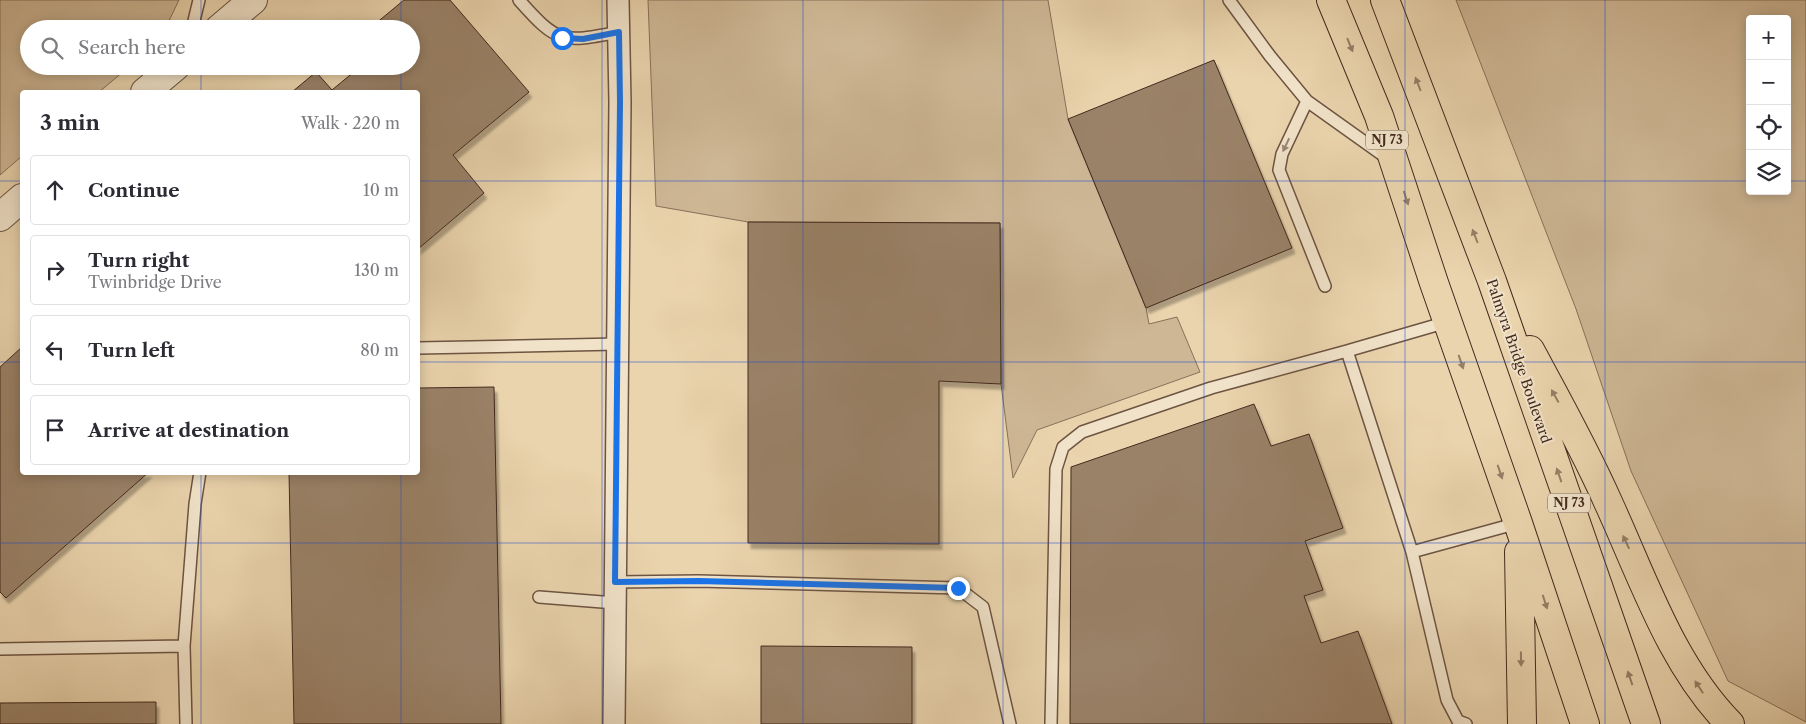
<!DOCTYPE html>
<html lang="en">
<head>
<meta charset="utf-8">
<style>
	:root { --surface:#fff; --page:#f7f7f7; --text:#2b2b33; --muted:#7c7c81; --line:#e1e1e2 }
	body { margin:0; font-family:"Libre Caslon Text",serif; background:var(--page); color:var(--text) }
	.controls { position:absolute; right:15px; top:15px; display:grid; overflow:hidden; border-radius:5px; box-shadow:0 2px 12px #0003 }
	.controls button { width:45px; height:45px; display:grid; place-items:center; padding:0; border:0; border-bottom:1px solid var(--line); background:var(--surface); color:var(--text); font:25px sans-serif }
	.stop { position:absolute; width:15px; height:15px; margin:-11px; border:4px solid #1a73e8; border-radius:50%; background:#fff }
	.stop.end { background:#1a73e8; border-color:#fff; box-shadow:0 1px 5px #0008 }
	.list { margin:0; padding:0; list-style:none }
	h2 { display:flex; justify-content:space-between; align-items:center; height:65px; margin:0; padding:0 20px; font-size:21px }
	h2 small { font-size:16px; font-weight:400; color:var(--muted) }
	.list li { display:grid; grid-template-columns:32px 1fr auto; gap:15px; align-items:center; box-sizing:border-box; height:70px; margin:0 10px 10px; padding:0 10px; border:1px solid var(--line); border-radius:5px }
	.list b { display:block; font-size:19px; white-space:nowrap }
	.list p { margin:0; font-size:16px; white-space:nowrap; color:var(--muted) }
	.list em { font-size:16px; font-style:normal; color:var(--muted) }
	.icon { flex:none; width:28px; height:28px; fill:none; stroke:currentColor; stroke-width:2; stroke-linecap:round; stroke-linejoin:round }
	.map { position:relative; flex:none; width:1806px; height:724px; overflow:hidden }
	.search { position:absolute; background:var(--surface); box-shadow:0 2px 12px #0003; left:20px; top:20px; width:400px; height:55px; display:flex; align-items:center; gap:12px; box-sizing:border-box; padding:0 18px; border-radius:28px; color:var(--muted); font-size:19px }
	.panel { position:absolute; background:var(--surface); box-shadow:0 2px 12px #0003; left:20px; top:90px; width:400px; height:385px; border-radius:5px }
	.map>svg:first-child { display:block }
	.green { fill:#ceb795; stroke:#88705a; fill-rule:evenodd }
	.building { fill:#9a8268; stroke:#432a1e; filter:url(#shadow) }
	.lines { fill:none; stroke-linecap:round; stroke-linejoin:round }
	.service-casing { stroke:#6d5442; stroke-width:14 }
	.minor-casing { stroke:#6d5442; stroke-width:24 }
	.tertiary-casing { stroke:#6d5442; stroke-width:30 }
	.trunk-casing { stroke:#432a1e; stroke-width:30 }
	.service { stroke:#f1e3ca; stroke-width:11 }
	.minor { stroke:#f1e3ca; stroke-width:21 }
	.tertiary { stroke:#f1e3ca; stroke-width:28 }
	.trunk { stroke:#ead4ad; stroke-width:28 }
	.oneway { fill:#967f66 }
	.oneway2 { fill:#9a8674 }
	.route { stroke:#1a73e8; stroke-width:6 }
	.grid { fill:none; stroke:#1d4ed8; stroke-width:1; stroke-opacity:0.55 }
	.labels { text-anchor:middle; stroke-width:4; stroke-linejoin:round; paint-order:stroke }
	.shield { fill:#f1e3ca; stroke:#776252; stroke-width:1 }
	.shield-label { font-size:12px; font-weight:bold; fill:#432a1e }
	.street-label { font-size:14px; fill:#432a1e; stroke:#f1e3ca }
</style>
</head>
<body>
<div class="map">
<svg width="1806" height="724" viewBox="0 0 1806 724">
	<defs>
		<filter id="shadow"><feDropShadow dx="3" dy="5.5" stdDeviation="1" flood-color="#0004"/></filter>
	</defs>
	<rect width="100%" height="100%" fill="#ead4ad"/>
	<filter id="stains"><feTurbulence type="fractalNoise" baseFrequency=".004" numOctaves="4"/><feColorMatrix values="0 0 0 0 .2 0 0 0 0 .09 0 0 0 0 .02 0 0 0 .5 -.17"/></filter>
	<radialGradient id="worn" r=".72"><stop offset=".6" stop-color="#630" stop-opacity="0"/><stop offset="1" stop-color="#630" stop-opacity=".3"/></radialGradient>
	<!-- green -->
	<path class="green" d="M0,0H179L165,29H29V66H130L99,92H22V156L0,175Z
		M648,0H1048L1068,119L1146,308L1149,324L1177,317L1200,372L1037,430L1013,478L1001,384L1000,223L748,222L656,206Z
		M1456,0H1806V722L1728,681L1631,471L1576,309ZM1750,19H1787V191H1750Z"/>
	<!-- building -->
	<path class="building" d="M404,0H450L529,92L453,155L484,193L418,249V92H292L316,72L332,90L361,66H411V29H369Z
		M1214,60L1292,248L1146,308L1068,119Z
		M748,222L1000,223L1001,384L939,381V544L748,543Z
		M22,347V472H149L6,598L0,592V367Z
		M494,387L501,724H294L289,472H418V388Z
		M1254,404L1271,446L1309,434L1343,528L1305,541L1323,590L1304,596L1321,643L1358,631L1392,724H1070L1071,467Z
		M761,646L912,647V724H761Z
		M156,702V724H0V703Z"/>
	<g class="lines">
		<defs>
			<path id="service" d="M519,0C558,44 562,43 619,32
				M1229,0L1270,56L1307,101L1387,158
				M192,29L199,0
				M1307,101L1282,154L1279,170L1325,286
				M1447,322L1347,351L1412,552L1447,700L1458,721L1466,724
				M418,348L618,344
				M1412,552L1518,523
				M615,582L699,581L958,588L983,607L1010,724
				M539,597L615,603
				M184,646L186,724
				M0,649L184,646L195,504L200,472
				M1051,724L1056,469L1063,447L1082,432L1211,388L1347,351"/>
			<path id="minor" d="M614,724L620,102L618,0"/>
			<path id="tertiary" d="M219,29L253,0
				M145,92L176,66
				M0,217L22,198"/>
			<path id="trunk" d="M1331,0L1379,116L1434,283L1518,523L1585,724
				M1385,0L1492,281L1646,724
				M1530,350C1557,400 1585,450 1608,502C1643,578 1671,664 1730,724
				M1519,552L1522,724"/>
		</defs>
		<!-- service casing -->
		<use href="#service" class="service-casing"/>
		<!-- minor casing -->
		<use href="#minor" class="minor-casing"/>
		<!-- tertiary casing -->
		<use href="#tertiary" class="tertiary-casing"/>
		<!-- trunk casing -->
		<use href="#trunk" class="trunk-casing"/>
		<!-- service -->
		<use href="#service" class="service"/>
		<!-- minor -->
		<use href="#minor" class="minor"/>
		<!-- tertiary -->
		<use href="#tertiary" class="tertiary"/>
		<!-- trunk -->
		<use href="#trunk" class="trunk"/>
	</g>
	<!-- one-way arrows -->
	<defs><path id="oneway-solid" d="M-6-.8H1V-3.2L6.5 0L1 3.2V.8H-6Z" transform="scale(1.25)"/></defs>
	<g class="oneway">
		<use href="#oneway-solid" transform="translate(1350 45) rotate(68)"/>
		<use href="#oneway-solid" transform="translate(1418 84) rotate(-111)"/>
		<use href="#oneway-solid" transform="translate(1406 198) rotate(72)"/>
		<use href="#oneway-solid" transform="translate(1475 236) rotate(-111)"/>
		<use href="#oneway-solid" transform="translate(1461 362) rotate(71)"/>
		<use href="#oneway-solid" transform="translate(1555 396) rotate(-119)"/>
		<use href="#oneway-solid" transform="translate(1500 472) rotate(71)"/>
		<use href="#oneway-solid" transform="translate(1559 475) rotate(-109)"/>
		<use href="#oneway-solid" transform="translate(1626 542) rotate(-115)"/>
		<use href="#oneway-solid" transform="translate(1545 602) rotate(72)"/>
		<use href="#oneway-solid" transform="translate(1521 659) rotate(89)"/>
		<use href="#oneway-solid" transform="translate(1630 678) rotate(-109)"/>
		<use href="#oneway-solid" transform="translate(1699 687) rotate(-123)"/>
	</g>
	<use class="oneway2" href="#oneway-solid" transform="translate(1286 145) rotate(115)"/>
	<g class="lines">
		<!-- route -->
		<path class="route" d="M562,38L583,39L619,32L620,102L615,582L699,581L958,588"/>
	</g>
	<!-- grid -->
	<path class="grid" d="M201,0V29M401,0V29M602,0V724M803,0V724M1003,0V724M1204,0V724M1405,0V724M1605,0V724M201,66V92M401,66V92M0,181H22M418,181H1750M1787,181H1806M0,362H22M418,362H1806M201,472V724M401,472V724M0,543H1806"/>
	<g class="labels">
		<!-- shield labels -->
		<g class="shield">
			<rect x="1366" y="130.5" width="42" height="19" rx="4"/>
			<rect x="1548" y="493.5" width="42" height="19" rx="4"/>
		</g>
		<g class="shield-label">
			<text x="1387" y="144">NJ 73</text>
			<text x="1569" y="507">NJ 73</text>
		</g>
		<!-- street labels -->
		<g class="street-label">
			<text transform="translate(1519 361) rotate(71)" y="5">Palmyra Bridge Boulevard</text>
		</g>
	</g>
	<rect width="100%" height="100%" filter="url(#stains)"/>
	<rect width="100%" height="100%" fill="url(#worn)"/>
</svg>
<div class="controls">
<button>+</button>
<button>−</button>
<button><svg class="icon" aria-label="locate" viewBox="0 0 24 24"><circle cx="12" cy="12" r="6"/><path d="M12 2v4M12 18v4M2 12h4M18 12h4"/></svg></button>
<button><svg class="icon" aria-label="layers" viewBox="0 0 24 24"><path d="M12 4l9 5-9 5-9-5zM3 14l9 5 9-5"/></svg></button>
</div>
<div class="stop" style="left:562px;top:38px"></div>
<div class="stop end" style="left:958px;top:588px"></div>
<div class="search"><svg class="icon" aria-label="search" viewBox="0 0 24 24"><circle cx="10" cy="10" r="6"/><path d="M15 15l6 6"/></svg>Search here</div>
<section class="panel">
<h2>3 min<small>Walk · 220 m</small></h2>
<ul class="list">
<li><svg class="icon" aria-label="ahead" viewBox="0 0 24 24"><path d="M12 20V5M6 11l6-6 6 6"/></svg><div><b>Continue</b></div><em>10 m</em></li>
<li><svg class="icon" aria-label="right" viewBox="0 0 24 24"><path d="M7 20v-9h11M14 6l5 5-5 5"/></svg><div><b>Turn right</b><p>Twinbridge Drive</p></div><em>130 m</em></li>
<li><svg class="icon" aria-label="left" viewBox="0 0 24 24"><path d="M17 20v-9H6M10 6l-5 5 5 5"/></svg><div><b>Turn left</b></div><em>80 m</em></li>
<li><svg class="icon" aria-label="arrive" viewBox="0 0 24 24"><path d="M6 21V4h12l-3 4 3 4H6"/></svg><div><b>Arrive at destination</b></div></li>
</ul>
</section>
</div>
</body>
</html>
